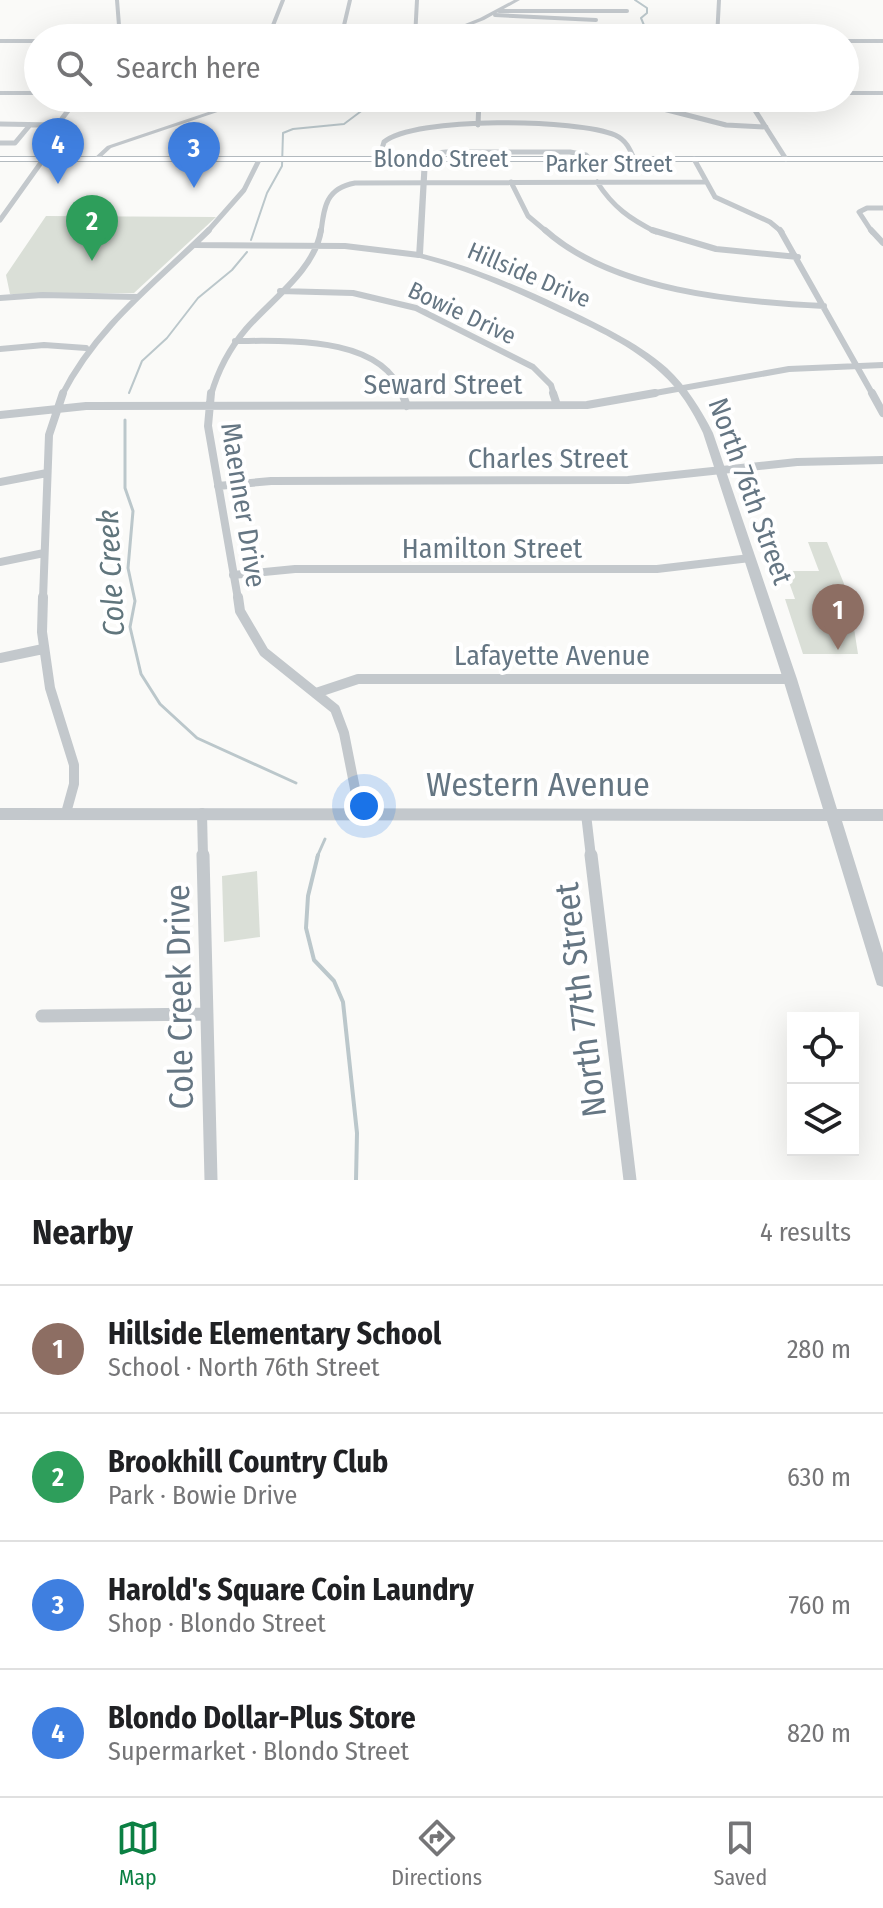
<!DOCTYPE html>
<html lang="en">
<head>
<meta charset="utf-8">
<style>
	:root { --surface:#fff; --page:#f2f2f2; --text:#202124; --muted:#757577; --line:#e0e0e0; --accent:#0b8043 }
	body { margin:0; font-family:"Fira Sans Condensed",sans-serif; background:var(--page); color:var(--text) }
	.controls { position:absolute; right:24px; bottom:24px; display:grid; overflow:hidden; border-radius:0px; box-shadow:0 8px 32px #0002 }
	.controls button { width:72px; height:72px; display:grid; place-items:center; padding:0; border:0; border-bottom:2px solid var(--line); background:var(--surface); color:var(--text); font:40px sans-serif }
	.you { position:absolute; left:364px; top:806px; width:28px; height:28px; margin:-20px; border:6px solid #fff; border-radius:50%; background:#1a73e8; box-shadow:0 0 0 12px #1a73e833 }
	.badge { display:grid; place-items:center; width:52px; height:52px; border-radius:50%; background:var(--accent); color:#fff; font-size:26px; font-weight:700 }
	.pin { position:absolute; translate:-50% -66px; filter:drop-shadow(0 2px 4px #0008) }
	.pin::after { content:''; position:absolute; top:42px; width:28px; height:24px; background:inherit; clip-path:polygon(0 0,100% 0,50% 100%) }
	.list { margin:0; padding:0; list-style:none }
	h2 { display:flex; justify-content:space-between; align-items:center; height:104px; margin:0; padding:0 32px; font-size:34px }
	h2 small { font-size:26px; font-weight:400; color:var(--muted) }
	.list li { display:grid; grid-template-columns:52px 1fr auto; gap:24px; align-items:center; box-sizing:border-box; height:128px; padding:0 32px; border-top:2px solid var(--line) }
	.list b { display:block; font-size:30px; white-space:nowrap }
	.list p { margin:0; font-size:26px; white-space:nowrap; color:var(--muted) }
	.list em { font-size:26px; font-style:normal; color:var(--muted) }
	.icon { flex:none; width:44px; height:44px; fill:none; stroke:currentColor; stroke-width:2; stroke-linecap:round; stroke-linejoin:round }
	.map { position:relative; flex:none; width:883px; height:1180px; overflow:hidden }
	.search { position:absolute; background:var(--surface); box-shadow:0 8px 32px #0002; left:24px; right:24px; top:24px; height:88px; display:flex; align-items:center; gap:20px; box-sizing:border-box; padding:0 28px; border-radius:44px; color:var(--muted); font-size:30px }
	.sheet { height:616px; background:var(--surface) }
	nav { display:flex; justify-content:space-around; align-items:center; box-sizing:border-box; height:112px; border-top:2px solid var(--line); background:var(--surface); font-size:22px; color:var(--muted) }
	nav a { display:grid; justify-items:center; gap:4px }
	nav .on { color:var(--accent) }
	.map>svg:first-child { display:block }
	.green { fill:#dadfd7 }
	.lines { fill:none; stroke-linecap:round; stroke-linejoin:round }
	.stream-far2 { stroke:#bbc7cb; stroke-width:2 }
	.stream-far1 { stroke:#bbc7cb; stroke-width:3 }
	.stream { stroke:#bbc7cb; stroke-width:4 }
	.secondary-casing { stroke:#b3babf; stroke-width:2 }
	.minor-far5 { stroke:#c3c8cc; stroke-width:4 }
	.minor-far4 { stroke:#c3c8cc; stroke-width:5 }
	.minor-far3 { stroke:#c3c8cc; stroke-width:6 }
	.minor-far2 { stroke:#c3c8cc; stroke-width:8 }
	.minor-far1 { stroke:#c3c8cc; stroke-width:10 }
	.minor { stroke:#c3c8cc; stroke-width:13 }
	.tertiary { fill:#c3c8cc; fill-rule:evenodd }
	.secondary { fill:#fff; fill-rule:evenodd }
	.labels { text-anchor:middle; stroke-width:8; stroke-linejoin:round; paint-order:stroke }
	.far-street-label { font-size:24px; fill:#657683; stroke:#fff }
	.street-label { font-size:28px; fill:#657683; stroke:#fff }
	.water-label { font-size:30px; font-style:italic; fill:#60757c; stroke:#fff }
	.near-street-label { font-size:34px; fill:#657683; stroke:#fff }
</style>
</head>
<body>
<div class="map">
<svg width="883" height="1180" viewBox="0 0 883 1180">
	<rect width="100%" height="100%" fill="#fafaf8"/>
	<!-- green -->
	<path class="green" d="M46,216L216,217L134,293L10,294L6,275Z
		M808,542H827L849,596L858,654H803L785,599H795L785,571H819Z
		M257,871L260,937L224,942L222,876Z"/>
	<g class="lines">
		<!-- stream-far2 -->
		<path class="stream-far2" d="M624,38L646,30L641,18L647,13V8L635,0
			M251,240L267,193L282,166L283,133L293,129L344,124L364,109L392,98
			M129,393L142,361L167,338L198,298L232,270L247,252"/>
		<!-- stream-far1 -->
		<path class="stream-far1" d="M125,420V488L133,511L128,568L135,601L130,627L141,674L160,704L197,738L296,783
			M317,857L325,839"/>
		<!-- stream -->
		<path class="stream" d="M318,855L308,896L306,928L314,960L334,981L343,1002L357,1133L356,1180"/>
		<defs>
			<path id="secondary" d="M0,157H883V161H0Z"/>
		</defs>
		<!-- secondary casing -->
		<use href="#secondary" class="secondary-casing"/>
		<!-- minor-far5 -->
		<path class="minor-far5" d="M117,0L120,38
			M499,11H627
			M495,15L596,20
			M717,36L742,38
			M268,38L283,0
			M341,38L350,0
			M415,38L417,0
			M717,38L719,0
			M0,41H38
			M845,41H883
			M0,93H38
			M845,93H883
			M618,98L640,103
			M747,98L750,103
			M73,103L77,98
			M477,103L481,98
			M691,103L709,98"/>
		<!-- minor-far4 -->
		<path class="minor-far4" d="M632,101L726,125L766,127
			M749,101L786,159
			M670,110L698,101
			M0,124L56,125
			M478,125L479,101
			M0,143H15L30,125
			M379,159L384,142C414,116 579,119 615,135C626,140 630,149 634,159
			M425,159L427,154L446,152H570L586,155L590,159
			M694,159L715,197L770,222L782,232
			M511,182L528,216L547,232
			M597,182C613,207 630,219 656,232
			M0,220L40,164L53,131L75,101
			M207,232L244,190L259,160
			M321,232C324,207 326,188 355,183L705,182
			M872,232L859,212L867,208H883"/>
		<!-- minor-far3 -->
		<path class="minor-far3" d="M545,230C613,291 736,302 824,306
			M652,230L716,249L798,257
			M780,230L873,395
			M871,230L883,243
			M195,245L345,246L419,255
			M280,291L353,293L416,308L533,367L551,385L554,395
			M0,298L42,295L137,297
			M235,341C287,341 382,335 403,395
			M0,349L44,345L86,348
			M62,395C97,326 155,283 209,230
			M211,395C218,370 229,349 246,329C271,300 315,270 321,230
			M644,395L789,369L883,365"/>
		<!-- minor-far2 -->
		<path class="minor-far2" d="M211,393L208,426L238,599
			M402,393L407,406
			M553,393L557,405
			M872,393L883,413
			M0,415L86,406L587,405L655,393
			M0,482L47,473
			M218,486L271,481L628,480L797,462L883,460
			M0,562L44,553
			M233,575L295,569H657L750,558
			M43,599L49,435L63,393"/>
		<!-- minor-far1 -->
		<path class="minor-far1" d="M43,597L42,632L50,688L74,765V784L66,813
			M238,597L240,611L264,652L335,709L344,733L360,814
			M0,658L43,649
			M316,693L358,679H790
			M202,813L203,857
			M586,814L591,857"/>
		<!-- minor -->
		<path class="minor" d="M203,855L211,1180
			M591,855L630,1180
			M42,1016L207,1014"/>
		<!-- tertiary -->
		<path class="tertiary" d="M514,0H520L484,20L438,38H430L480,18Z
			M250,98H259L111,148L97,161L92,160L107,146Z
			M425,157L428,159L423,254C471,266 516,285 561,306C598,324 636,341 667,368C687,387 701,409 713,433L797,679L837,809H883V821H842L883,953V987L877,985L875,979L827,821L0,820V808L823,809L783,679L703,433C692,410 680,390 661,373C632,346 595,329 560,313C513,290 467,270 416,257L422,159Z"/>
		<!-- secondary -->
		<use href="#secondary" class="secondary"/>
	</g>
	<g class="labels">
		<!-- far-street labels -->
		<g class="far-street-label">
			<text x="441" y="167">Blondo Street</text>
			<text x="609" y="172">Parker Street</text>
			<text transform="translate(529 275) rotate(23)" y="8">Hillside Drive</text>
			<text transform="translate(462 313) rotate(25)" y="8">Bowie Drive</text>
		</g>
		<!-- street labels -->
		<g class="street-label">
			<text x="443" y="394">Seward Street</text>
			<text x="548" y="468">Charles Street</text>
			<text transform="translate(751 491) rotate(70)" y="10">North 76th Street</text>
			<text transform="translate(244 505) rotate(81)" y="10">Maenner Drive</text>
			<text x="492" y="558">Hamilton Street</text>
			<text x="552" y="665">Lafayette Avenue</text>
		</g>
		<!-- water labels -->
		<g class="water-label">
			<text transform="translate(111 573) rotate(-93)" y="10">Cole Creek</text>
		</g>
		<!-- near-street labels -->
		<g class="near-street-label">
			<text x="538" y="796">Western Avenue</text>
			<text transform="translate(179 997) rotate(-91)" y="12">Cole Creek Drive</text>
			<text transform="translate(580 1000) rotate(-97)" y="12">North 77th Street</text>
		</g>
	</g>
</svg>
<div class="controls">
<button><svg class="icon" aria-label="locate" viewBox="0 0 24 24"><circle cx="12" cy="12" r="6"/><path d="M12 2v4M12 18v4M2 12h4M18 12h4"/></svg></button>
<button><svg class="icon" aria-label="layers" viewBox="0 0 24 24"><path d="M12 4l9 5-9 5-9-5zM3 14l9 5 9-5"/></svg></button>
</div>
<div class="you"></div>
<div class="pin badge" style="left:838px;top:650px;background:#8d6e63">1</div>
<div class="pin badge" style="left:92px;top:261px;background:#2e9e5b">2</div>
<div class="pin badge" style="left:194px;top:188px;background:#3f7fe0">3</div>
<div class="pin badge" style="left:58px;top:184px;background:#3f7fe0">4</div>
<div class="search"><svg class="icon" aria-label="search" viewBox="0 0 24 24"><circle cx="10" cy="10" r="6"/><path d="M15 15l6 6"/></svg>Search here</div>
</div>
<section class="sheet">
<h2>Nearby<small>4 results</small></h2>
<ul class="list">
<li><span class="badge" style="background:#8d6e63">1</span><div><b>Hillside Elementary School</b><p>School · North 76th Street</p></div><em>280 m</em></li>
<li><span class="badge" style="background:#2e9e5b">2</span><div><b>Brookhill Country Club</b><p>Park · Bowie Drive</p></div><em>630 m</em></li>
<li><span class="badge" style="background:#3f7fe0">3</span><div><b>Harold's Square Coin Laundry</b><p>Shop · Blondo Street</p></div><em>760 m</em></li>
<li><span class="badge" style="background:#3f7fe0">4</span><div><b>Blondo Dollar-Plus Store</b><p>Supermarket · Blondo Street</p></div><em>820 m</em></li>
</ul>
</section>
<nav>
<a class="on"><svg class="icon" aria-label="map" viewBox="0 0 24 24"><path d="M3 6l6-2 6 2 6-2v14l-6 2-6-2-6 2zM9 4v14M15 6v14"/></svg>Map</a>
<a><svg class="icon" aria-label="directions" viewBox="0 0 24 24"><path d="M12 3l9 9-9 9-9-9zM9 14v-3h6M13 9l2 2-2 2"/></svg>Directions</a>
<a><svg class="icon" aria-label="saved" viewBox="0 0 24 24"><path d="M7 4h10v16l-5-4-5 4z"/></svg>Saved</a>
</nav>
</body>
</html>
